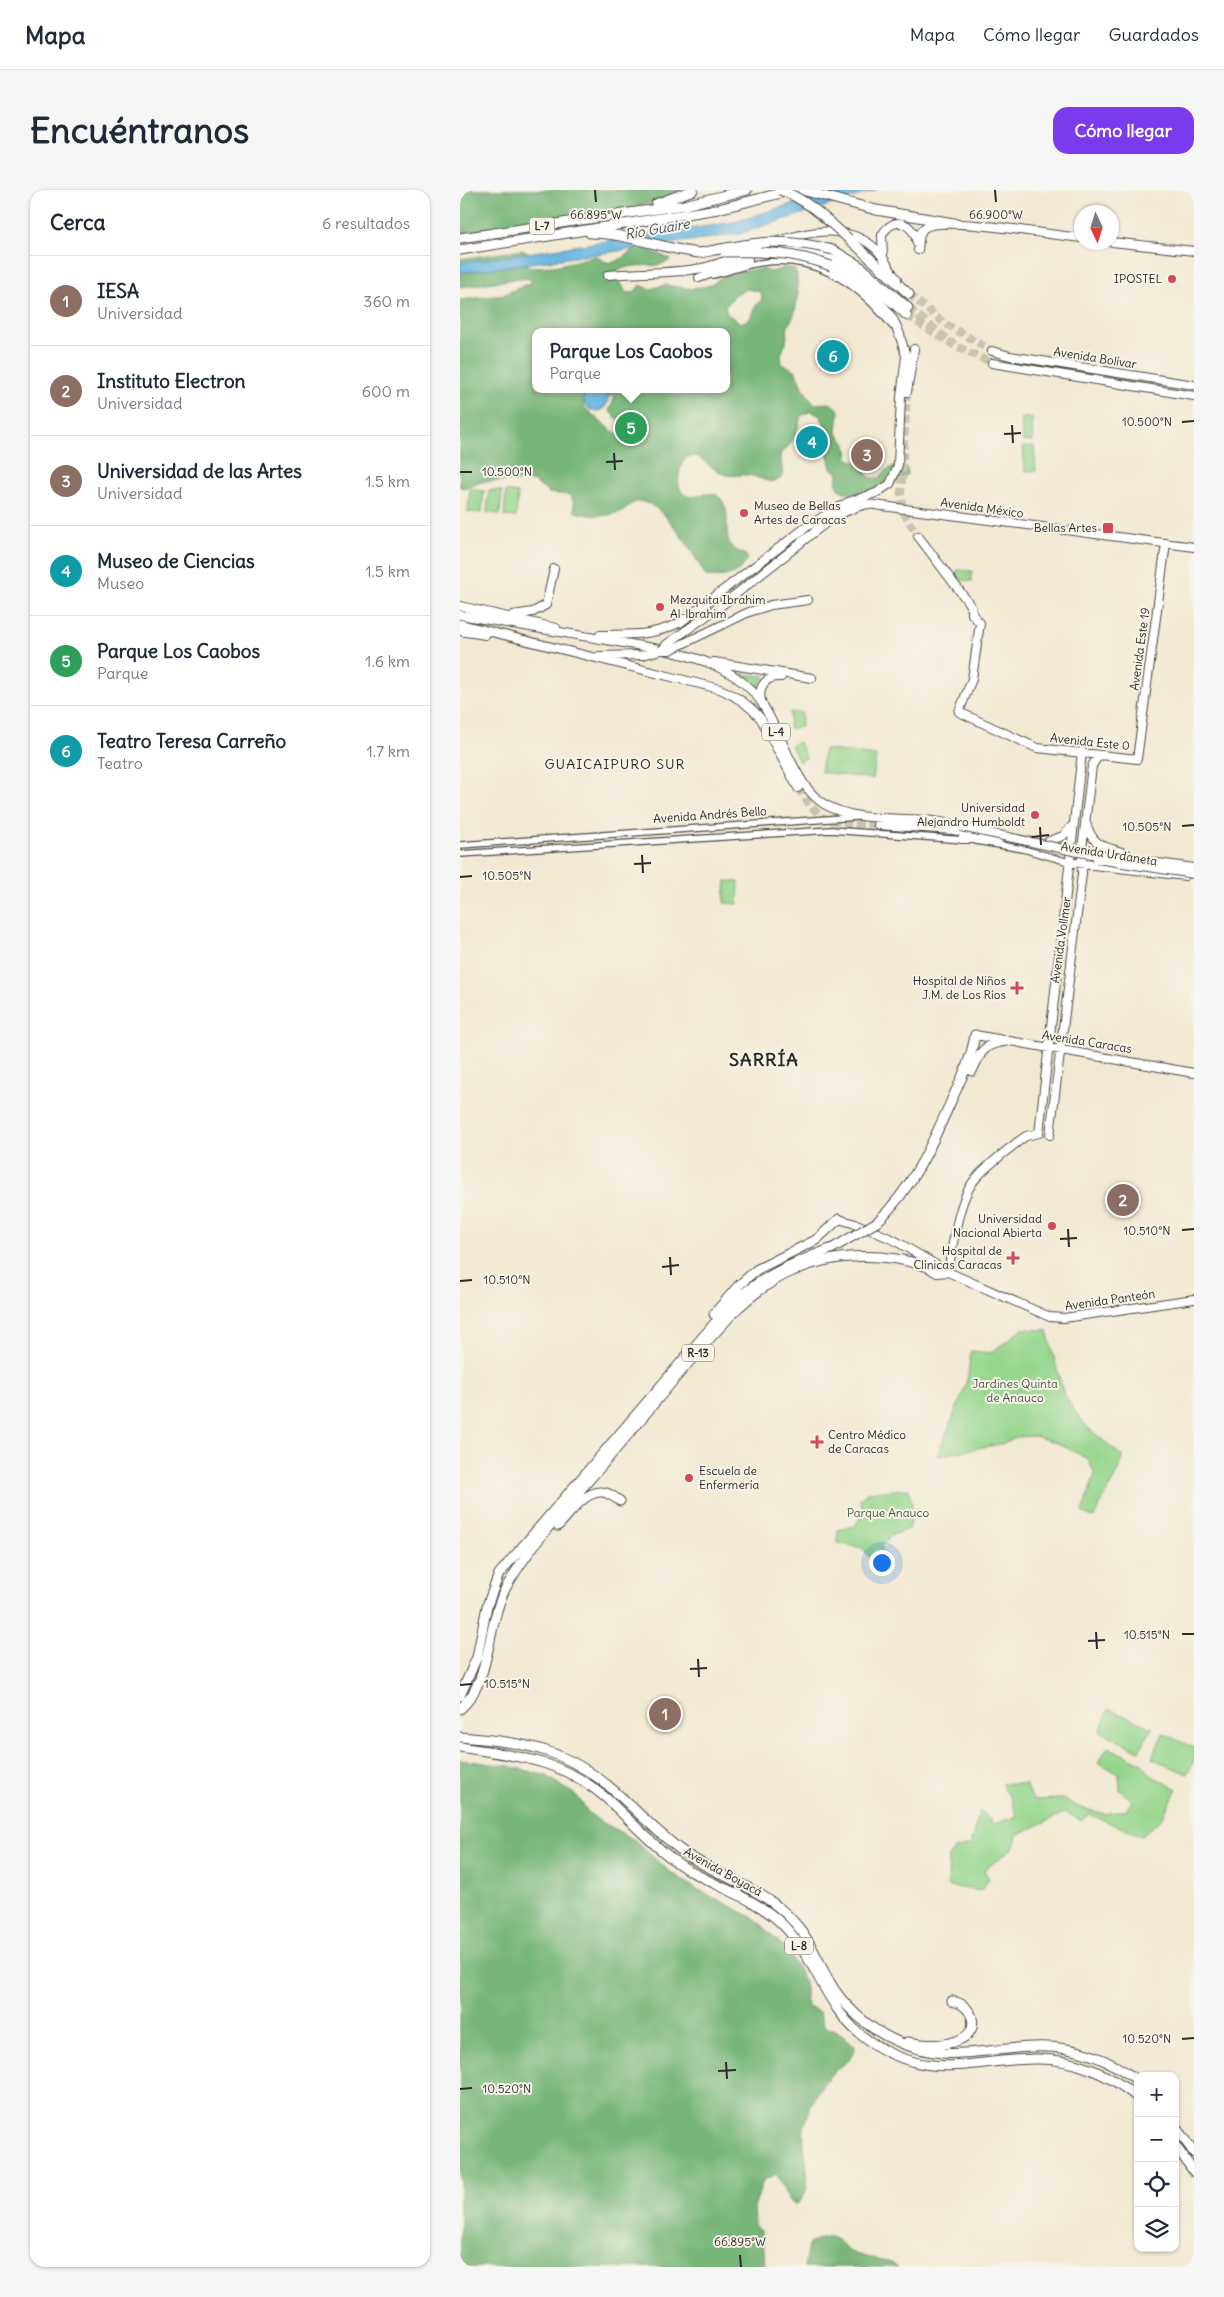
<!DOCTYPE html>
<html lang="es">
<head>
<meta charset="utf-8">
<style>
	:root { --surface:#fff; --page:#f6f6f7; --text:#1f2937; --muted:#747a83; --line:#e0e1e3; --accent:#7c3aed }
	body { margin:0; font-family:Delius,sans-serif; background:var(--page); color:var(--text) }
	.controls { position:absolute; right:15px; bottom:15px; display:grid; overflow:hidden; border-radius:10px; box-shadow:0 1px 4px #0004 }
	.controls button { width:45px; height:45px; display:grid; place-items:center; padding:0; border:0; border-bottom:1px solid var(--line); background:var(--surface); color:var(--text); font:25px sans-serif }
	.compass { position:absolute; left:614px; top:15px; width:45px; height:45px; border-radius:50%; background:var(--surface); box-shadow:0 1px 4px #0004; rotate:176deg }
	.you { position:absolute; left:421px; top:1372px; width:18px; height:18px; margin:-12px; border:4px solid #fff; border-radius:50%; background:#1a73e8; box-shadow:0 0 0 8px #1a73e833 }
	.badge { display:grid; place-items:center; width:32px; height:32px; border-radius:50%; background:var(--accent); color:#fff; font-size:16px; font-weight:700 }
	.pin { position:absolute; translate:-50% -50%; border:2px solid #fff; box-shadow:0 1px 5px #0006 }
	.popup { position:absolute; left:72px; top:138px; width:198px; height:65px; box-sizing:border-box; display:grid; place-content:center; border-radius:10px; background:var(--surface); filter:drop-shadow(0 1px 4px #0005); font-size:16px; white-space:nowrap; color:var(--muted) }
	.popup b { font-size:19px; color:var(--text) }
	.popup::after { content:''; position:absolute; left:50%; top:100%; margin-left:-10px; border:10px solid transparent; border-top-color:var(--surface) }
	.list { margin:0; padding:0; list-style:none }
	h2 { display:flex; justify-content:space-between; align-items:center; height:65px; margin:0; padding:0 20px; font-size:21px }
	h2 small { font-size:16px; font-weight:400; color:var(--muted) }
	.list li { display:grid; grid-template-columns:32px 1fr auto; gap:15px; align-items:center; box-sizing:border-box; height:90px; padding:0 20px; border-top:1px solid var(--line) }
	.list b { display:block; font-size:19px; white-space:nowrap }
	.list p { margin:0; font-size:16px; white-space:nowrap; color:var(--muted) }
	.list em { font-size:16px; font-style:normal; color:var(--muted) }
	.icon { flex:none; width:28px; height:28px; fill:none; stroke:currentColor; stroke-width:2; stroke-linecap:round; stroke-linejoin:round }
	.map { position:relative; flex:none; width:734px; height:2077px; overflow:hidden; border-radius:15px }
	header { display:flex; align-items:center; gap:30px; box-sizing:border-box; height:70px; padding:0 25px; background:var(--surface); border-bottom:1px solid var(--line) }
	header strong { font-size:24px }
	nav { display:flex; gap:28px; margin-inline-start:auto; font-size:18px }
	.intro { display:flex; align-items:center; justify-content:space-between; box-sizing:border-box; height:120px; padding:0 30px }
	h1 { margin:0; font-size:35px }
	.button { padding:12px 22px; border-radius:15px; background:var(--accent); color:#fff; font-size:18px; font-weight:700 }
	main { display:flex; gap:30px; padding:0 30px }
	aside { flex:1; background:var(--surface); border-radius:15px; box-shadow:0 1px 4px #0004 }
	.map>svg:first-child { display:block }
	.green { fill:#94d58c; stroke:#60805c }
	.forest { fill:#77b678; stroke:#517052; fill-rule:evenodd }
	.water { fill:#68b6e2; stroke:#4a7086 }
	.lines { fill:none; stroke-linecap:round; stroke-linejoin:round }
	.major-tunnel { stroke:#cac3b1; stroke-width:8; stroke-dasharray:8 4; stroke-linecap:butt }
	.highway-tunnel { stroke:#cac3b1; stroke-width:9; stroke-dasharray:9 4.5; stroke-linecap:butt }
	.minor-casing { stroke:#494844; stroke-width:8 }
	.major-casing { stroke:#494844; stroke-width:10 }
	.highway-casing { stroke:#494844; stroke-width:11 }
	.minor { stroke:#fff; stroke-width:5.5 }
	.major { stroke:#fff; stroke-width:8 }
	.highway { stroke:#fff; stroke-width:9 }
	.major-bridge-casing { stroke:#494844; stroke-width:10; stroke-linecap:butt }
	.highway-bridge-casing { stroke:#494844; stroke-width:11; stroke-linecap:butt }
	.major-bridge { stroke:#fff; stroke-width:8 }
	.highway-bridge { stroke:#fff; stroke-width:9 }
	.ticks { fill:none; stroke:#2b2b2b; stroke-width:2 }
	.poi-dot { fill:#d1495b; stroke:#f7f3e8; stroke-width:2 }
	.labels { text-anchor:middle; stroke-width:4; stroke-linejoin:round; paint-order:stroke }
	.shield { fill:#f7f3e8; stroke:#686764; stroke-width:1 }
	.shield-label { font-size:11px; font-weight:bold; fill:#2b2b2b }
	.poi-label { font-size:12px; fill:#2b2b2b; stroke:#f7f3e8; text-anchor:end }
	.street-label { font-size:12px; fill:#2b2b2b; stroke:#f7f3e8 }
	.park-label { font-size:12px; fill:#455643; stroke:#f7f3e8 }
	.water-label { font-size:14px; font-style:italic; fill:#3d5562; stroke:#f7f3e8 }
	.neighbourhood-label { font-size:14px; letter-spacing:1px; fill:#2b2b2b; stroke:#f7f3e8 }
	.district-label { font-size:18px; font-weight:bold; letter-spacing:1px; fill:#2b2b2b; stroke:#f7f3e8 }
	.ticks-label { font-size:12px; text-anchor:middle; fill:#2b2b2b; stroke:#f7f3e8; stroke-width:4; stroke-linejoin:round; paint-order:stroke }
</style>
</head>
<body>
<header>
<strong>Mapa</strong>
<nav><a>Mapa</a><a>Cómo llegar</a><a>Guardados</a></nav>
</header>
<div class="intro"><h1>Encuéntranos</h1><a class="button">Cómo llegar</a></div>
<main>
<aside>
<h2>Cerca<small>6 resultados</small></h2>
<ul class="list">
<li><span class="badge" style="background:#8d6e63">1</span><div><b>IESA</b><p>Universidad</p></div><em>360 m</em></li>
<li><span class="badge" style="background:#8d6e63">2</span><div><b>Instituto Electron</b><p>Universidad</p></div><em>600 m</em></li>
<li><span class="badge" style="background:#8d6e63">3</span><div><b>Universidad de las Artes</b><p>Universidad</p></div><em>1.5 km</em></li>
<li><span class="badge" style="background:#0f9aa8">4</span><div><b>Museo de Ciencias</b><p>Museo</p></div><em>1.5 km</em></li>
<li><span class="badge" style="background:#2e9e5b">5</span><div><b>Parque Los Caobos</b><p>Parque</p></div><em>1.6 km</em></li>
<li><span class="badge" style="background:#0f9aa8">6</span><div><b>Teatro Teresa Carreño</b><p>Teatro</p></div><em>1.7 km</em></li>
</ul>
</aside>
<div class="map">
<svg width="734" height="2077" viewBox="0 0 734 2077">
	<rect width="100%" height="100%" fill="#f7f3e8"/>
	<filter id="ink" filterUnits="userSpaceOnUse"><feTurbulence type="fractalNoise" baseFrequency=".02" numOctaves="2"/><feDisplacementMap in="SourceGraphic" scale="10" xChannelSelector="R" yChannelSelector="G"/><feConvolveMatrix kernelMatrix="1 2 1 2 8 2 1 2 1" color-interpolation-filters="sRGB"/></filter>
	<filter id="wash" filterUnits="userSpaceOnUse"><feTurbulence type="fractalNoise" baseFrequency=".0096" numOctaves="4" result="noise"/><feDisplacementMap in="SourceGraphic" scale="20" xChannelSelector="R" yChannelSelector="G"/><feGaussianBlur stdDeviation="1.12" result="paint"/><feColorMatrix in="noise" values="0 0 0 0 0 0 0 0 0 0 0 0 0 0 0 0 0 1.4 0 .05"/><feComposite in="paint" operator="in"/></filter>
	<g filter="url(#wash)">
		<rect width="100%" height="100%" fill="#f2e9d2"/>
		<!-- green -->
		<path class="green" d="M572,227L573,251L563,252L561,228Z
			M574,256L576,281H565L563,257Z
			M10,299L24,301L22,323L8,322Z
			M29,300L42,301L40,324L27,323Z
			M46,301L58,303L56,327L44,326Z
			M497,380L512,381V391L496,390Z
			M278,484L305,486L297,499Z
			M330,522L342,523L341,537L329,538Z
			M339,552L346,568L339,572L331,555Z
			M364,559L416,566L413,589L361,582Z
			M266,691L279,692L278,714L264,713Z
			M562,1139L587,1140L603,1202L614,1220L627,1237L662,1266C662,1279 640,1313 634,1328L622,1322L635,1284L627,1268L597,1253L575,1246L555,1247L545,1253L477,1266L503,1203L508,1185L511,1161L531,1163Z
			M449,1299L453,1324L449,1339L432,1345L421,1356L424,1369L416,1377L403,1358L377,1353L378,1340L395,1336L404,1321L400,1309L408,1302Z
			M649,1519L692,1538L679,1561L640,1541Z
			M703,1543L734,1558V1571L727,1584L692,1568Z
			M648,1557L681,1573L692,1586L717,1599L702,1628L682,1646L629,1624L621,1631L606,1622L557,1645L554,1657L524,1680L529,1689L521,1701L488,1696L489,1667L495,1659L510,1655L520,1620L534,1634L557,1626L551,1608L541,1594H566L573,1610L603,1609L618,1617L645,1624L667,1620L672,1610L660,1600L659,1584L638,1572Z"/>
		<!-- forest -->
		<path class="forest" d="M0,0H220C197,21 39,38 0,43Z
			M180,57L211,69C196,83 168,67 154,86L162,95L166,103L174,102L180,95L190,99L205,95L232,99L251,95L259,89L280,81L303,79L311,82L327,77L334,79L337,85L338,107L334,125L328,136L326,153L321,164L322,174L335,180L342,197L354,214L370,213L379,220L377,243L386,254L388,268L399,274L410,288H419C426,280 438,269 448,280L447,285C430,299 400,310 380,300L376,293L378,283L371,278L367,262L361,258L367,239L360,226L351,221L341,226C338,239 333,257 320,263L323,286C310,298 301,286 287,285C280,284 273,287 267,285C255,281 247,273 237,266L227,267C218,275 213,302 228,306C239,309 252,297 261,309C275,325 256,357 283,363L288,368C279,386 264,388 246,386C235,367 201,305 176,312C171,313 168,317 164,320C150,328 131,326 115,322L113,310L110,305L89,303L73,291H23L8,298L0,297V110L43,105L72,92L70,89L61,88L0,97V69L62,60L68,63L65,72L69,77L95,76L136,66C140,67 142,71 146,72C161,75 167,60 180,57ZM287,99L301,102L302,109L294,118L290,129L281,133L267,124L265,117L276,104ZM76,142H266V199H140L147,207L154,205L155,207L149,221L168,239L166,247C157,248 134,226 125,218C122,210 122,204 129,199H76Z
			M0,1570L49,1576L87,1586L117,1606L128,1622L138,1630L171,1648L209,1681L233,1697L294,1728L328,1761L345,1792V1808L348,1817L360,1822C365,1847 366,1832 379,1843C385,1847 389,1852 395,1856C396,1867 383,1874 375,1881C359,1895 351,1914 345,1934C338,1956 359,1998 337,2014C322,2011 325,1993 316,1984L303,1991L294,2017L295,2034L303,2046L305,2077H0Z
			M370,2047C380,2049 381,2056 389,2061C404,2070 423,2066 438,2077H344L348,2055L356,2050Z"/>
		<!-- water -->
		<path class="water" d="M376,0H416L279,44L0,83V73L275,32Z
			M124 209a12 12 0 1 1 24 0a12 12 0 1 1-24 0Z"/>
	</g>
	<g filter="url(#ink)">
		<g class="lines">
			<!-- major-tunnel -->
			<path class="major-tunnel" d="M449,104L484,133L532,161
				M447,126L494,155L532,173
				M447,202L441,305L444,323L458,346
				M338,598C364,639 374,634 418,635"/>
			<!-- highway-tunnel -->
			<path class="highway-tunnel" d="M448,118L494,155"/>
			<defs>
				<path id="minor" d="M253,85C267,83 280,76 294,74C353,62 397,92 432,136
					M516,651L563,659L609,672
					M0,655L397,627
					M0,664L371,640L504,650"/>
				<path id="major" d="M652,52L734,61
					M458,60C459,54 458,43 464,38C481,25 594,46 622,48
					M322,62C373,54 412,95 447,126
					M423,66L422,45C434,25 453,32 457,53
					M148,85C179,82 212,84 242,78C295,66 365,16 415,58C425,67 429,80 437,89
					M239,88L288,69
					M532,161L550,166L734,195
					M532,173L734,206
					M447,202L454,159
					M349,335L388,312L416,303L430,294L438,275L441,207L446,166L440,146
					M458,346L508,412L512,419V424L520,433L512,489L499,522L577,558L677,569L706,353
					M323,367C349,347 374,321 407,314L734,357
					M311,415L348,410
					M0,416L96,438
					M0,425L199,459C235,466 279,479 301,512C312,529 321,550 330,569C338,585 348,604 364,614C402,637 459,622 501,637
					M53,425L73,422L86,415L94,379
					M0,434L260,499C276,506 290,515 301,529L338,598
					M0,441L25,445
					M140,445C172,444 191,447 221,432
					M139,466L183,465L201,460
					M254,472L352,488
					M301,511C298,496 306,486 321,487
					M626,633C634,659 645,655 667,664
					M418,635L493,640L539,649
					M502,649H522
					M589,651L603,646L612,636
					M609,672L725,686
					M515,845L734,883
					M590,945L622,684V659L632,576L638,566L643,565
					M379,1029L399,1035L434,1050L488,1082L590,1127L604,1128L734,1109
					M465,1076L477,1083L488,1082
					M488,1082C493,1055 498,1006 518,986C530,973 545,962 559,951L566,946L579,943L622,562"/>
				<path id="highway" d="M342,0L416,20L494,33
					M196,14L233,0
					M130,43C168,43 202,59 240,63
					M0,48L224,15L287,0
					M389,49L449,104
					M0,60L258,19L333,0
					M373,60L401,77L448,118
					M371,76C400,94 429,112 440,146
					M512,881C521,861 523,854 547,851
					M417,1032C453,998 472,954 492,909C502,888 511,869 515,845
					M254,1124L278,1096L296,1080L356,1050L379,1029
					M98,1336C109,1325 125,1300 142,1302C148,1302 155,1308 160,1311
					M0,1506L17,1467L27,1416L39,1384L272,1113C302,1086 335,1072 373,1058
					M0,1519C33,1491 26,1430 48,1394C75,1348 115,1307 150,1266C192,1217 233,1164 279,1117C295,1103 313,1089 333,1081C372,1063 425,1062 465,1076
					M0,1547C67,1553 107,1558 159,1605C182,1626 204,1649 229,1666C265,1689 306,1700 334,1732C350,1749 358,1771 369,1791C383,1816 408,1838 434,1850C484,1874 520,1859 572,1857C611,1855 647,1867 678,1891
					M0,1557C56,1566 102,1569 146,1608C172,1632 196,1659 225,1678C258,1698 295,1707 323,1735C358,1770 365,1821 409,1851C470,1892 509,1870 574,1869C612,1868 649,1883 678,1908
					M447,1852C464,1855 486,1857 501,1849C522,1839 512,1814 492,1811
					M715,1936L734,1963
					M715,1955L734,1982"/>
			</defs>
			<!-- minor casing -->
			<use href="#minor" class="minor-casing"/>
			<!-- major casing -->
			<use href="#major" class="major-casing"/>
			<!-- highway casing -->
			<use href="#highway" class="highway-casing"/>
			<!-- minor -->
			<use href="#minor" class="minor"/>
			<!-- major -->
			<use href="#major" class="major"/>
			<!-- highway -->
			<use href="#highway" class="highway"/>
			<defs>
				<path id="major-bridge" d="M221,432L349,335
					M202,460L207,454L262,415L323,367
					M202,460H210L289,422L311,415
					M501,637L618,662L734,678
					M637,669L734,684"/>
				<path id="highway-bridge" d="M320,0C347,9 368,31 389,49
					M265,62C305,61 333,62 371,76
					M240,63C291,53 321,46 373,60
					M373,1058L417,1032"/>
			</defs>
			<!-- major-bridge casing -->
			<use href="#major-bridge" class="major-bridge-casing"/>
			<!-- highway-bridge casing -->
			<use href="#highway-bridge" class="highway-bridge-casing"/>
			<!-- major-bridge -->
			<use href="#major-bridge" class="major-bridge"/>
			<!-- highway-bridge -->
			<use href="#highway-bridge" class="highway-bridge"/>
		</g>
	</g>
	<!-- ticks -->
	<path class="ticks" d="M135,0L136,12M535,0L536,12M722,232L734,231M552,235L553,253M544,244L561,243M154,263L155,280M146,272L163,271M0,282H12M722,636L734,635M580,637L581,655M572,647L589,645M182,665L183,683M174,674L191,673M0,687L12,686M608,1039L609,1057M722,1040L734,1039M600,1049L617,1048M210,1067L211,1085M202,1077L219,1075M0,1091L12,1090M636,1442L637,1459M722,1444H734M628,1451L645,1450M238,1469L239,1487M230,1479L247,1478M0,1495L12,1494M722,1849L734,1848M266,1872L267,1889M258,1881L276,1880M0,1899L12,1898M280,2065L281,2077"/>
	<!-- markers -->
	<g class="poi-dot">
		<circle cx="712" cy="89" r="5"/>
		<circle cx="284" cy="323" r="5"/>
		<rect x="642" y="332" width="12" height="12" rx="2.5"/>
		<circle cx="200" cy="417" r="5"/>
		<circle cx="575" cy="625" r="5"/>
		<path d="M554.5 790.5h5v5h5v5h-5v5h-5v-5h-5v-5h5z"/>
		<circle cx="592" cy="1036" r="5"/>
		<path d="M550.5 1060.5h5v5h5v5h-5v5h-5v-5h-5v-5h5z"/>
		<path d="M354.5 1244.5h5v5h5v5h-5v5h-5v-5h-5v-5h5z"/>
		<circle cx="229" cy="1288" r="5"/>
	</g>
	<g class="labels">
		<!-- shield labels -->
		<g class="shield">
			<rect x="69.5" y="27.5" width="25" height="17" rx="4"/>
			<rect x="302" y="533.5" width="28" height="17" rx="4"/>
			<rect x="222" y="1154.5" width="32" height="17" rx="4"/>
			<rect x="325" y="1747.5" width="28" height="17" rx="4"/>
		</g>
		<g class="shield-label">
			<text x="82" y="40">L-7</text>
			<text x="316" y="546">L-4</text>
			<text x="238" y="1167">R-13</text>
			<text x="339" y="1760">L-8</text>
		</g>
		<!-- poi labels -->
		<g class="poi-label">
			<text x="702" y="93">IPOSTEL</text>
			<text x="294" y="320" text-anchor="start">Museo de Bellas<tspan x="294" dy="14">Artes de Caracas</tspan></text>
			<text x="637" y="342">Bellas Artes</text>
			<text x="210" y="414" text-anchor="start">Mezquita Ibrahim<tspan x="210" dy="14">Al-lbrahim</tspan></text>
			<text x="565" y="622">Universidad<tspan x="565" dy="14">Alejandro Humboldt</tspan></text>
			<text x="546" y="795">Hospital de Niños<tspan x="546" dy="14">J.M. de Los Ríos</tspan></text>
			<text x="582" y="1033">Universidad<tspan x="582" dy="14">Nacional Abierta</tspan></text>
			<text x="542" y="1065">Hospital de<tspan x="542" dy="14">Clínicas Caracas</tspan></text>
			<text x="368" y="1249" text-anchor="start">Centro Médico<tspan x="368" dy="14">de Caracas</tspan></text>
			<text x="239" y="1285" text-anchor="start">Escuela de<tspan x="239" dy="14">Enfermería</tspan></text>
		</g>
		<!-- street labels -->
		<g class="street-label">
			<text transform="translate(635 168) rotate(9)" y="4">Avenida Bolívar</text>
			<text transform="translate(522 318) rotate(8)" y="4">Avenida México</text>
			<text transform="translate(680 459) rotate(-82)" y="4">Avenida Este 19</text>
			<text transform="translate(630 552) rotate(6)" y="4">Avenida Este 0</text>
			<text transform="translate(250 625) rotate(-4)" y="4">Avenida Andrés Bello</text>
			<text transform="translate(649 664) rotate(9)" y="4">Avenida Urdaneta</text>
			<text transform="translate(601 750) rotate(-82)" y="4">Avenida Vollmer</text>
			<text transform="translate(627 852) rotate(9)" y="4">Avenida Caracas</text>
			<text transform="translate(650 1110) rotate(-8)" y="4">Avenida Panteón</text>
			<text transform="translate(263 1682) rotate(29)" y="4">Avenida Boyacá</text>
		</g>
		<!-- park labels -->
		<g class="park-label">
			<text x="555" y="1198">Jardines Quinta<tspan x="555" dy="14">de Anauco</tspan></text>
			<text x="428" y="1327">Parque Anauco</text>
		</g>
		<!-- water labels -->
		<g class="water-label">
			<text transform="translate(197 39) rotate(-10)" y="5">Río Guaire</text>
		</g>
		<!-- neighbourhood labels -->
		<g class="neighbourhood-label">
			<text x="155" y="579">GUAICAIPURO SUR</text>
		</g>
		<!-- district labels -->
		<g class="district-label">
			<text x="304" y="876">SARRÍA</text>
		</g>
	</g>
	<g class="ticks-label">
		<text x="136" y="29">66.895°W</text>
		<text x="536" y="29">66.900°W</text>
		<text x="687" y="236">10.500°N</text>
		<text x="47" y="286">10.500°N</text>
		<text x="687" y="641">10.505°N</text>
		<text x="47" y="690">10.505°N</text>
		<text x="687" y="1045">10.510°N</text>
		<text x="47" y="1094">10.510°N</text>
		<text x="687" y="1449">10.515°N</text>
		<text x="47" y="1498">10.515°N</text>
		<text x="687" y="1853">10.520°N</text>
		<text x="47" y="1903">10.520°N</text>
		<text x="280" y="2056">66.895°W</text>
	</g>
</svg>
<div class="controls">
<button>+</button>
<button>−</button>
<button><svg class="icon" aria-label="locate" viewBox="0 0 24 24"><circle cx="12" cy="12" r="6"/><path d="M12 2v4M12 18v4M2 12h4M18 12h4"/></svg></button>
<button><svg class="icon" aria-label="layers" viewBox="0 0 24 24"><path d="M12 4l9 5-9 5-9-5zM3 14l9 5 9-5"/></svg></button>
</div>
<svg class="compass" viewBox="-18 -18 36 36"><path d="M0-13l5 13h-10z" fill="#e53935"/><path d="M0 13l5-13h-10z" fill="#747a83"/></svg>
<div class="you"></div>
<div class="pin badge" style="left:205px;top:1524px;background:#8d6e63">1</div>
<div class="pin badge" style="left:663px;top:1010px;background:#8d6e63">2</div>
<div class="pin badge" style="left:407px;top:265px;background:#8d6e63">3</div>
<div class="pin badge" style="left:352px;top:252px;background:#0f9aa8">4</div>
<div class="pin badge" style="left:171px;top:238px;background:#2e9e5b">5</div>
<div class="popup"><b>Parque Los Caobos</b>Parque</div>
<div class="pin badge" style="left:373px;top:166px;background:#0f9aa8">6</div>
</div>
</main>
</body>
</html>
